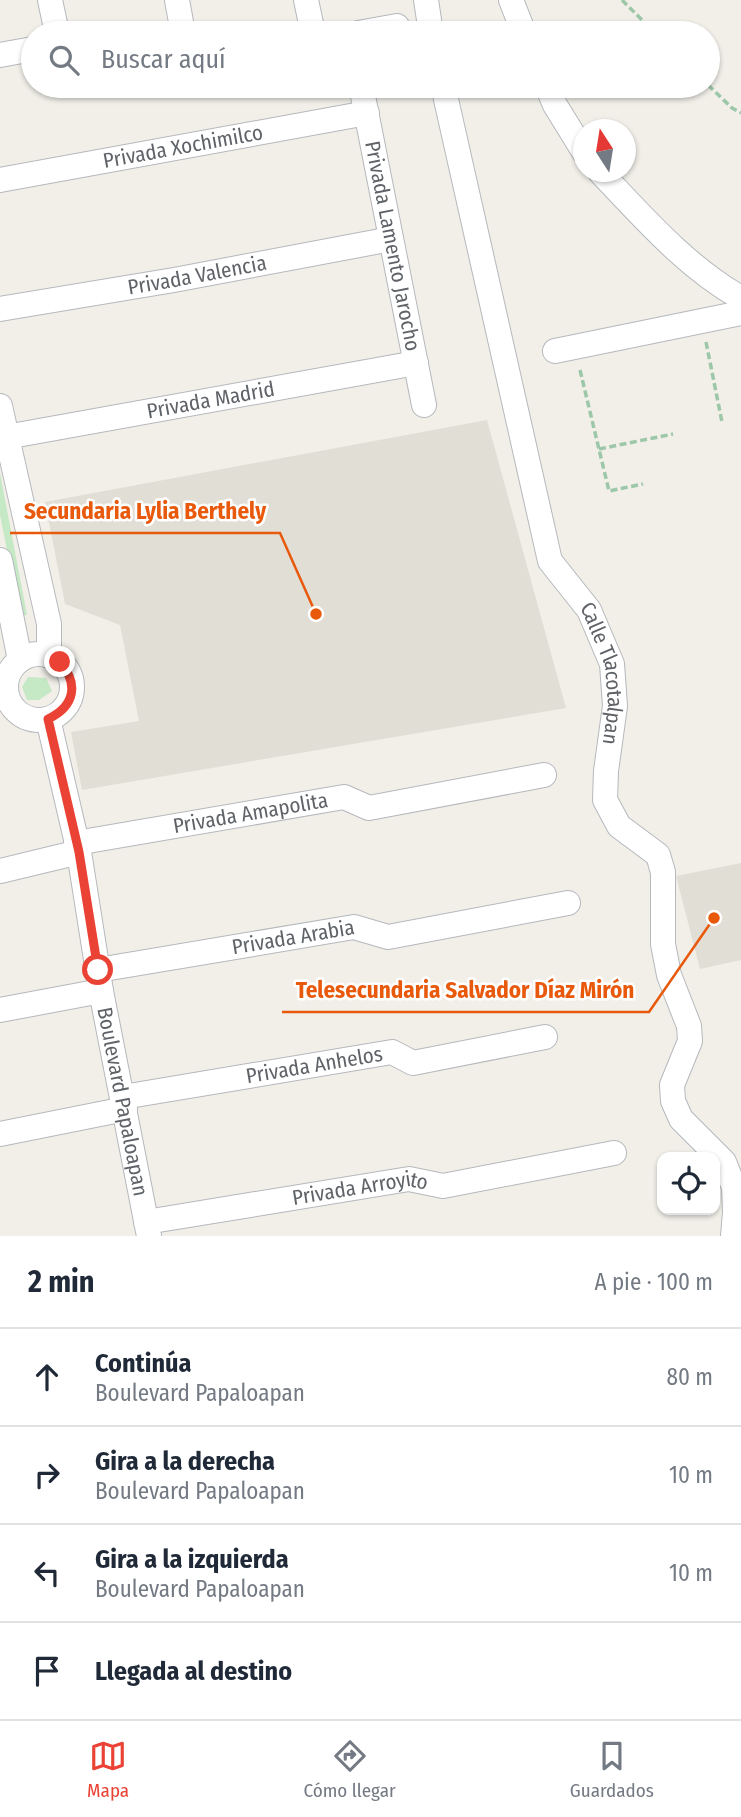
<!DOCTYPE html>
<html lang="es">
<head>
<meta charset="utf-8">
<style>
	:root { --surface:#fff; --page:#f6f6f7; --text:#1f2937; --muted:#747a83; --line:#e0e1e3; --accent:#ea4335 }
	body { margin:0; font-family:"Fira Sans Condensed",sans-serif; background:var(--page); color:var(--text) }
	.controls { position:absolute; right:21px; bottom:21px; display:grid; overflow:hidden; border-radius:14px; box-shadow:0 2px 5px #0004 }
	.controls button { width:63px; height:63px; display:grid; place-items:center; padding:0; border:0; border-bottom:2px solid var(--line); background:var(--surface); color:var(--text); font:35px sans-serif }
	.compass { position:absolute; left:573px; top:119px; width:63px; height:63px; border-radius:50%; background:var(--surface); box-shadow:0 2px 5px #0004; rotate:348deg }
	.stop { position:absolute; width:21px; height:21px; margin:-16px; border:5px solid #ea4335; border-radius:50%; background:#fff }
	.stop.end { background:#ea4335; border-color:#fff; box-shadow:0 2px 7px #0008 }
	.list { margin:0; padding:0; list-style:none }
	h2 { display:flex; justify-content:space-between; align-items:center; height:91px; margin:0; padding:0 28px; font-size:30px }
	h2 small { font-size:23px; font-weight:400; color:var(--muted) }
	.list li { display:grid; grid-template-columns:46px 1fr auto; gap:21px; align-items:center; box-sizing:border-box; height:98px; padding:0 28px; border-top:2px solid var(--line) }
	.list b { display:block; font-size:26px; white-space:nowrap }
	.list p { margin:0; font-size:23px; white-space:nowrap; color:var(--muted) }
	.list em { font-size:23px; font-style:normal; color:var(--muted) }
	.icon { flex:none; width:38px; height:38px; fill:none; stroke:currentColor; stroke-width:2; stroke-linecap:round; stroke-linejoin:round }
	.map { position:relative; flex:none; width:741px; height:1236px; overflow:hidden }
	.search { position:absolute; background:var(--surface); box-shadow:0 2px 5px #0004; left:21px; right:21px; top:21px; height:77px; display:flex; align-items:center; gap:18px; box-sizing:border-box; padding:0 24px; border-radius:38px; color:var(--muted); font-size:26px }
	.sheet { height:483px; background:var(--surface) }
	nav { display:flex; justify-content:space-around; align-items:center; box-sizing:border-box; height:98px; border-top:2px solid var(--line); background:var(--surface); font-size:19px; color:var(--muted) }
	nav a { display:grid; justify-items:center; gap:4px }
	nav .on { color:var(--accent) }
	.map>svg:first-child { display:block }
	.education { fill:#e1ded6 }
	.green { fill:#c5e8c5 }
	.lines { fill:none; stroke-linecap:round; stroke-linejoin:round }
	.minor-casing { stroke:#b5b8bc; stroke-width:26 }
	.path { stroke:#9cc7a9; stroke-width:3.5; stroke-dasharray:7 3.5; stroke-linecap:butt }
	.minor { stroke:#fff; stroke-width:24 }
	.route { stroke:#ea4335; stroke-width:9 }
	.labels { text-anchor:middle; stroke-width:5; stroke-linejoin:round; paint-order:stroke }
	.street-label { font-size:21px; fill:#5f6368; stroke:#fff }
	.leader { fill:none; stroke:#e8590c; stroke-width:2.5 }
	.callout-dot { fill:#e8590c; stroke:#fff; stroke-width:2.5 }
	.callout-label { font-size:23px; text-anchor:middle; font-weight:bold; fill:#e8590c; stroke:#fff; stroke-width:5; stroke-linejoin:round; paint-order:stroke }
</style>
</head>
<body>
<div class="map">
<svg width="741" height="1236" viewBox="0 0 741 1236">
	<rect width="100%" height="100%" fill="#f1efe8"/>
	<!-- education -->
	<path class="education" d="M487,420L566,708L82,790L71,732L139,721L120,625L65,604L45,502Z
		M741,863V960L700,969L676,876Z"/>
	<!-- green -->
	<path class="green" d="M0,473L27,615L20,616L0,515Z
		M28,677L46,678L52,691L39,700H27L22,687Z"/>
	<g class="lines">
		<defs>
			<g id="minor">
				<path d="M50,0L57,33"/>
				<path d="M177,0L183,33"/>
				<path d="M306,0L313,33"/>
				<path d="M426,0L431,33"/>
				<path d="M511,0L524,33"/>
				<path d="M358,33L397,26"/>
				<path d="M0,55L33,49"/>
				<path id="s1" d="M361,86L424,405"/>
				<path id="s2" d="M443,86L550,561L589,610L612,664L615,706L606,771L605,800L619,826L658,855L663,872V944L669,975L689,1026L690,1041L672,1085L673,1101L681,1119L724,1162L734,1187L735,1212L733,1236"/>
				<path d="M547,86L555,105L584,152"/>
				<path d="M600,172C643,217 686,267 741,298"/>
				<path id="s3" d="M0,180L367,113"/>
				<path id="s4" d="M0,309L174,280L391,239"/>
				<path d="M555,351L741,313"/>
				<path d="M0,406L49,624V656"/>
				<path id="s5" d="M6,437L416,363"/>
				<path d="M0,560L20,660"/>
				<circle cx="39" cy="687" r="33"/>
				<path id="s6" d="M48,719L79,852L101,991L149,1236"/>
				<path id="s7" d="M76,843L344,797L369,808L544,775"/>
				<path d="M0,871L79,852"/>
				<path id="s8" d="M98,970L354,927L388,937L568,903"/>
				<path d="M0,1010L101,991"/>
				<path id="s9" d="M123,1097L392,1052L413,1063L545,1037"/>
				<path d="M0,1134L125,1109"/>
				<path id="s10" d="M146,1222L409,1179L443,1186L614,1153"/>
			</g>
		</defs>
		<!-- minor casing -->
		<use href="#minor" class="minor-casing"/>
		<!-- path -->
		<path class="path" d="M622,0L655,33
			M708,85L732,108L741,113
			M706,342L722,422
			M580,370L609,491L643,484
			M599,449L673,434
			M0,682H6"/>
		<!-- minor -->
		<use href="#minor" class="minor"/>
	</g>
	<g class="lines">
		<!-- route -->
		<path class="route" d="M60,662C79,684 75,706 48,719L79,852L98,970"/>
	</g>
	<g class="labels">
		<!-- street labels -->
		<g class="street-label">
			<text dy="7" stroke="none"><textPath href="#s3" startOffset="186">Privada Xochimilco</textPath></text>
			<text dy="7" stroke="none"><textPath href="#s1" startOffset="163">Privada Lamento Jarocho</textPath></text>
			<text dy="7" stroke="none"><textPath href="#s4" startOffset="200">Privada Valencia</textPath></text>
			<text dy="7" stroke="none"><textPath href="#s5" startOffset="208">Privada Madrid</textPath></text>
			<text dy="7" stroke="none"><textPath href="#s2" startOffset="616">Calle Tlacotalpan</textPath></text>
			<text dy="7" stroke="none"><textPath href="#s7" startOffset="177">Privada Amapolita</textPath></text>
			<text dy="7" stroke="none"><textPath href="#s8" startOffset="198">Privada Arabia</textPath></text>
			<text dy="7" stroke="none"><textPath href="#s9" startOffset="194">Privada Anhelos</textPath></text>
			<text dy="7" stroke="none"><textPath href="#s6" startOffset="390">Boulevard Papaloapan</textPath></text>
			<text dy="7" stroke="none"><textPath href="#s10" startOffset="217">Privada Arroyito</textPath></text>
		</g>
	</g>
	<!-- callouts -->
	<path class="leader" d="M316 614L280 533H10M714 918L649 1012H282"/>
	<g class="callout-dot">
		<circle cx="316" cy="614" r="7"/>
		<circle cx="714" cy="918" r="7"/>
	</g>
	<g class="callout-label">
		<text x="145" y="519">Secundaria Lylia Berthely</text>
		<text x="465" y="998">Telesecundaria Salvador Díaz Mirón</text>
	</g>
</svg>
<div class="controls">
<button><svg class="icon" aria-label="locate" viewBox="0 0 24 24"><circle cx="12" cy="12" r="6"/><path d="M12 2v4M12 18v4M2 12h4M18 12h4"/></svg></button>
</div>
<svg class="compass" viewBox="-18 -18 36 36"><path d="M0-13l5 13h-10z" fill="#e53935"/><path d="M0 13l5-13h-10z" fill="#747a83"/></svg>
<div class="stop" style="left:98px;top:970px"></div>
<div class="stop end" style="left:60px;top:662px"></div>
<div class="search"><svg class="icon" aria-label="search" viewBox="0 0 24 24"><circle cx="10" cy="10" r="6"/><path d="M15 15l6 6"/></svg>Buscar aquí</div>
</div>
<section class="sheet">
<h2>2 min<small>A pie · 100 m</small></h2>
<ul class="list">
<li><svg class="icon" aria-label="ahead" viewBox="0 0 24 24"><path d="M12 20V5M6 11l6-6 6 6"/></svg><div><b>Continúa</b><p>Boulevard Papaloapan</p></div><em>80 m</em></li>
<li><svg class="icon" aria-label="right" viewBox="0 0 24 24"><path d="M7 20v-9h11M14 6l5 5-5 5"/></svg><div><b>Gira a la derecha</b><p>Boulevard Papaloapan</p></div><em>10 m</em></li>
<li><svg class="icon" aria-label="left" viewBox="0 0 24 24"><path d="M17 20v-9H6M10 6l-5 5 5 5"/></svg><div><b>Gira a la izquierda</b><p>Boulevard Papaloapan</p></div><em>10 m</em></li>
<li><svg class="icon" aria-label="arrive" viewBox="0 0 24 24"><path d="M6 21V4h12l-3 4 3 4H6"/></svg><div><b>Llegada al destino</b></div></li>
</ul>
</section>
<nav>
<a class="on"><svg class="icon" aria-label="map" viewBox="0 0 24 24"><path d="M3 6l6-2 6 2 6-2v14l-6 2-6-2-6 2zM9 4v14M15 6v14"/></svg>Mapa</a>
<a><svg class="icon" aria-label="directions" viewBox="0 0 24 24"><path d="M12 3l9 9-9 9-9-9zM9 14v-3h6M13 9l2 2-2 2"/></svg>Cómo llegar</a>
<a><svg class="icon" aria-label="saved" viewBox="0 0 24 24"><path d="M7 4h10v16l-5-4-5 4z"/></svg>Guardados</a>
</nav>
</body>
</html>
